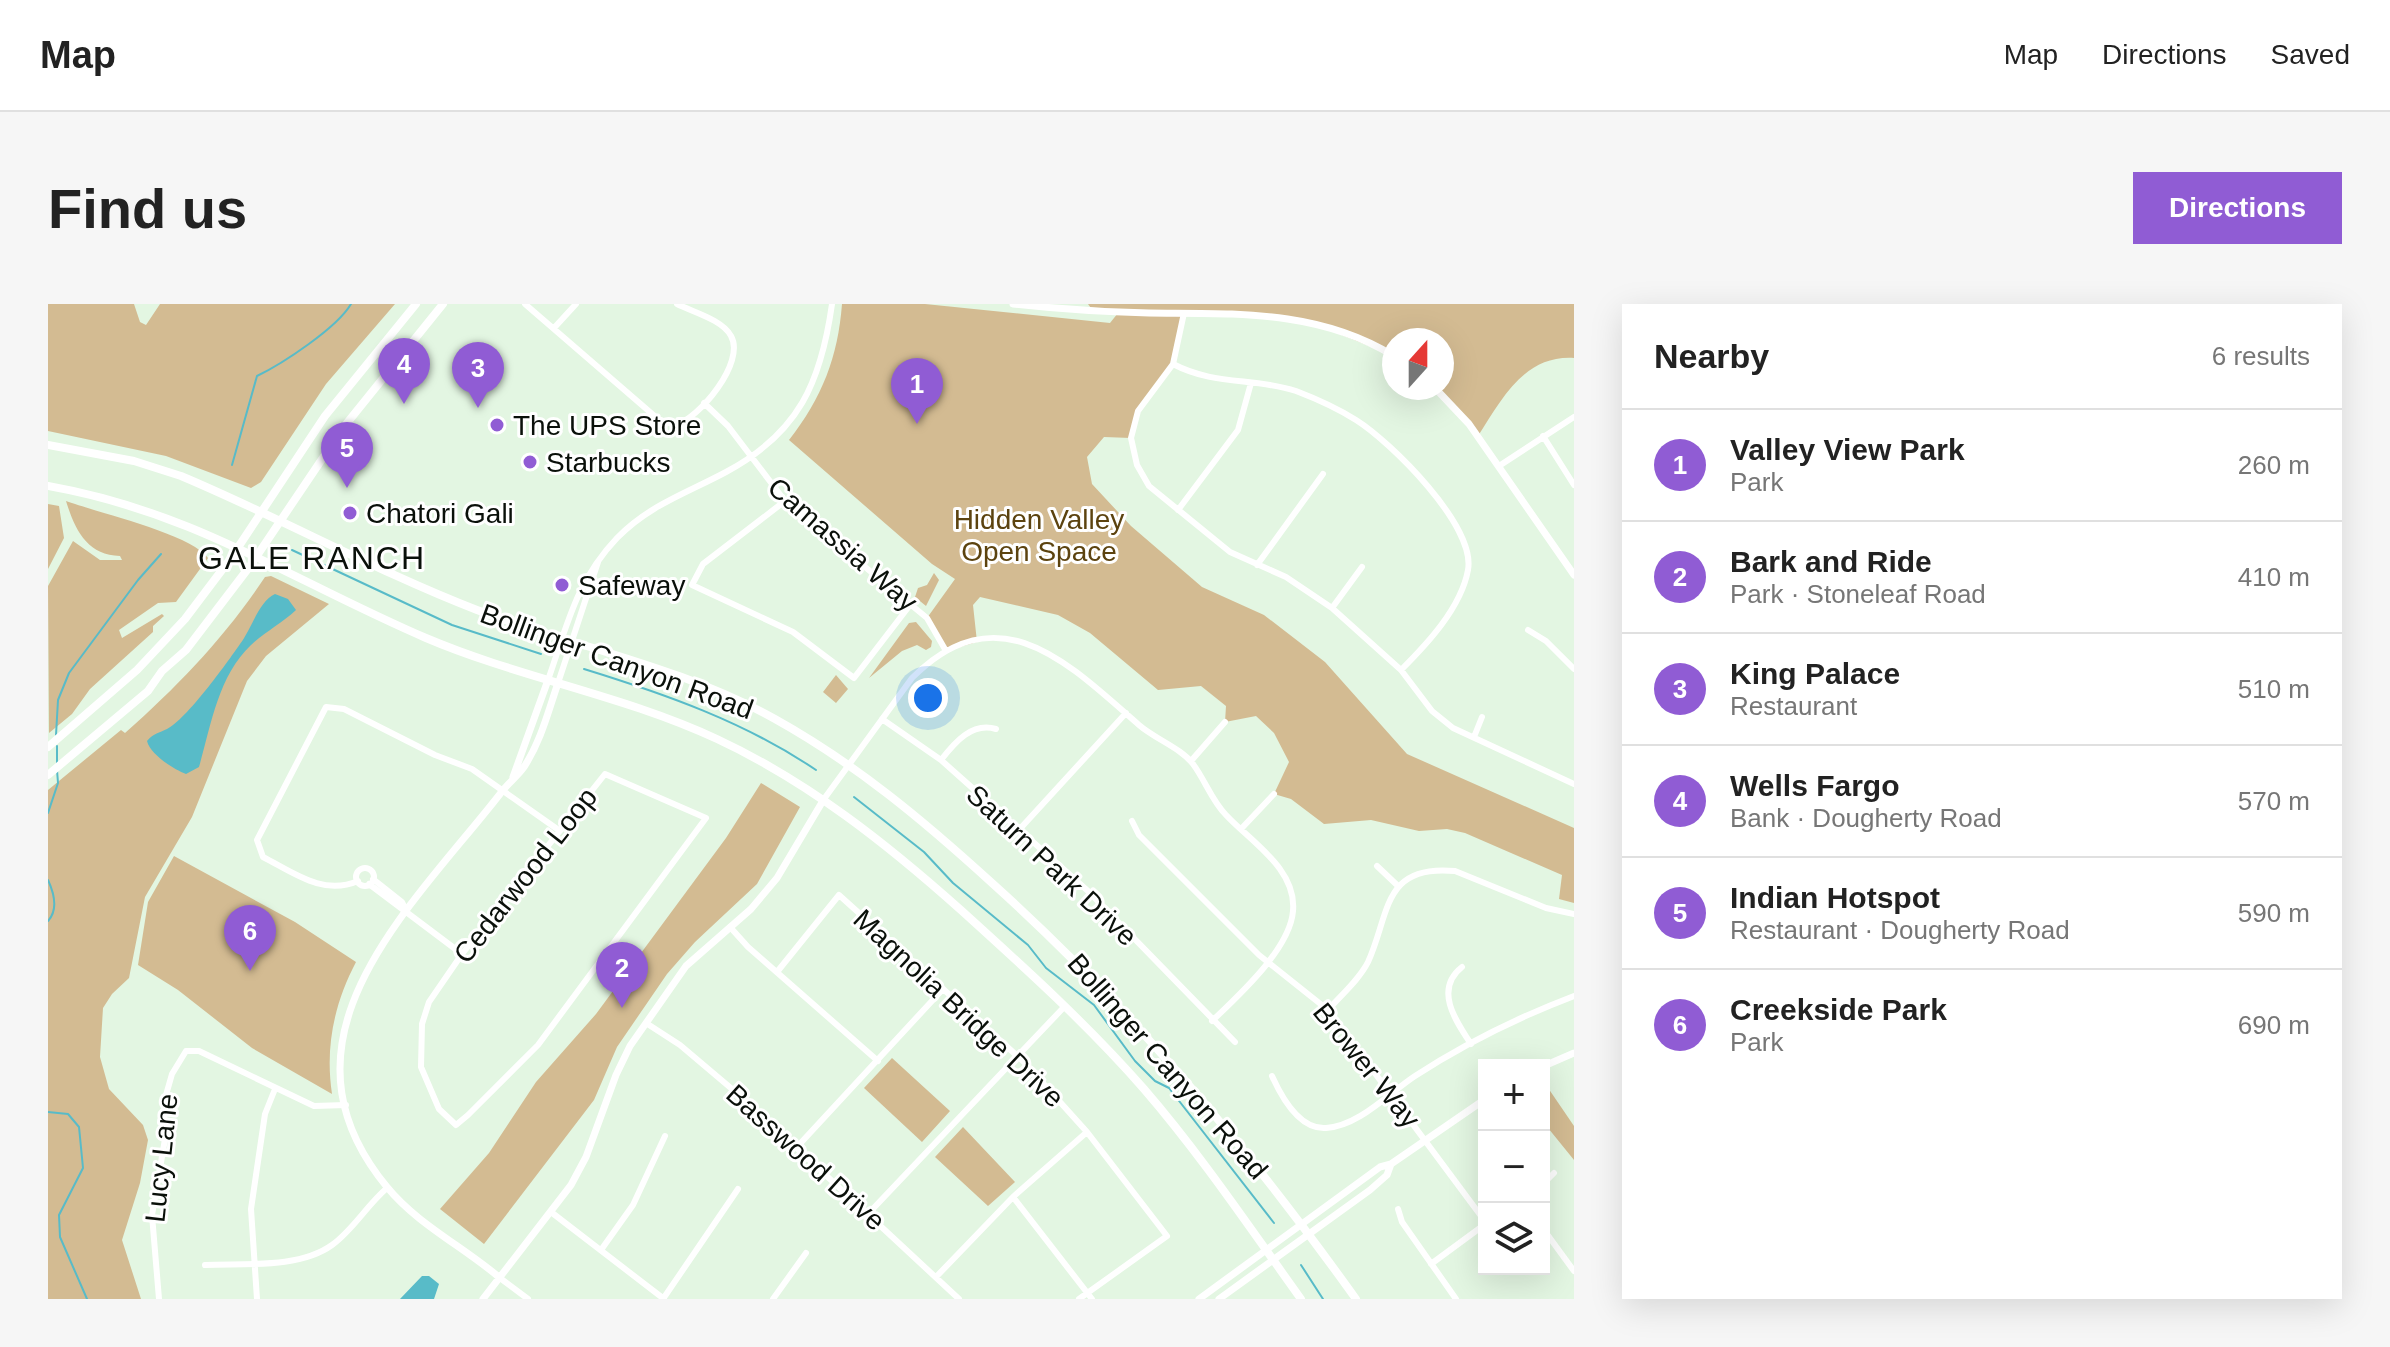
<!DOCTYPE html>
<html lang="en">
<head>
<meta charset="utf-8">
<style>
	:root { --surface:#fff; --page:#f6f6f6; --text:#222; --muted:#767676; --line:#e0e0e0; --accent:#905cd4 }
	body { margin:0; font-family:Arial,sans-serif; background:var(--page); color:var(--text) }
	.controls { position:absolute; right:24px; bottom:24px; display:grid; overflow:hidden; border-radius:0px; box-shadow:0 8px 32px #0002 }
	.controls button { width:72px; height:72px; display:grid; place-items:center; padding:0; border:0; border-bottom:2px solid var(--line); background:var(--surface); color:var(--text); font:40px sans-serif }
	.compass { position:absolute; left:1334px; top:24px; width:72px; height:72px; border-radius:50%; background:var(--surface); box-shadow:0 8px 32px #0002; rotate:21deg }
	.you { position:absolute; left:880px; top:394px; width:28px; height:28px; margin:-20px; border:6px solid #fff; border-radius:50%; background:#1a73e8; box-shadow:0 0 0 12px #1a73e833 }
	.badge { display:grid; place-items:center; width:52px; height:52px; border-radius:50%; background:var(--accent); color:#fff; font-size:26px; font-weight:700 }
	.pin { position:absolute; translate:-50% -66px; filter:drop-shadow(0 2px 4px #0008) }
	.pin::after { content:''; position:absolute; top:42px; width:28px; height:24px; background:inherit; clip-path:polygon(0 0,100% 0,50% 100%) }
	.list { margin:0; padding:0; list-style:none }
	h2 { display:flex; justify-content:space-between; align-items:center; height:104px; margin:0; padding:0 32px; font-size:34px }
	h2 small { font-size:26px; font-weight:400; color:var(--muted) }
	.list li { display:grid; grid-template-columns:52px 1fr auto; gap:24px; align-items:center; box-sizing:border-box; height:112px; padding:0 32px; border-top:2px solid var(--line) }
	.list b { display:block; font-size:30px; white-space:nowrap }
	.list p { margin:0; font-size:26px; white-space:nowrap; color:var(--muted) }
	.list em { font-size:26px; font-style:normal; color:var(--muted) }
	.icon { flex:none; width:44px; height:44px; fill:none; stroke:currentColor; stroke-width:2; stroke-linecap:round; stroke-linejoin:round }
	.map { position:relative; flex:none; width:1526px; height:995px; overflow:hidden; border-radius:0px }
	header { display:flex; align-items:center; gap:48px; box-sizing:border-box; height:112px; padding:0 40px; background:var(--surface); border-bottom:2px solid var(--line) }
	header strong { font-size:38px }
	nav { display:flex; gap:44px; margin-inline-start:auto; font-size:28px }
	.intro { display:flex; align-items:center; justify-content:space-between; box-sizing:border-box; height:192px; padding:0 48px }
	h1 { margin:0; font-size:56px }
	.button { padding:20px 36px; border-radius:0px; background:var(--accent); color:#fff; font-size:28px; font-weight:700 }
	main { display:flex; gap:48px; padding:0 48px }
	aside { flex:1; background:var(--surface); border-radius:0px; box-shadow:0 8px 32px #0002 }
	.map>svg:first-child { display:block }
	.green { fill:#d3bb92 }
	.water { fill:#58bbc8 }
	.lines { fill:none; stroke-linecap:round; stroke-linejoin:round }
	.stream { stroke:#58bbc8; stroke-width:2 }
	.minor { stroke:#fff; stroke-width:6 }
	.tertiary { stroke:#fff; stroke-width:7 }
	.secondary { stroke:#fff; stroke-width:8 }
	.poi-dot { fill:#905cd4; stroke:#fff; stroke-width:3 }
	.labels { text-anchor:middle; stroke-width:6; stroke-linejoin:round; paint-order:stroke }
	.poi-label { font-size:28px; fill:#0a100a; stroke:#fff; text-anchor:start }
	.park-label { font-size:28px; fill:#5c430f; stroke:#fff }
	.street-label { font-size:28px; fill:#0a100a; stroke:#fff }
	.quarter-label { font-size:32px; letter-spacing:2px; fill:#0a100a; stroke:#fff }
</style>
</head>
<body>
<header>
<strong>Map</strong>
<nav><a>Map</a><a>Directions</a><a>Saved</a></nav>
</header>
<div class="intro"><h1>Find us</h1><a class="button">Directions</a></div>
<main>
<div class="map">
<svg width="1526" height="995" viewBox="0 0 1526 995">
	<rect width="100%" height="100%" fill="#e3f6e2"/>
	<!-- green -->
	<path class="green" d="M0,0H86L92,18L98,21L112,0H347L278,80L213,178L203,184L118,152L0,127Z
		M794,0H877L1062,19L1070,9L1045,7L1040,0H1526V54C1476,51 1454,95 1430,132L1387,84H1394V36H1346V52L1259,17L1136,9L1125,60L1090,107L1083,134L1056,133L1039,153L1044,180L1083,222L1154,283L1216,311L1277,358L1359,450L1526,524V599L1511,595L1514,571L1417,529L1399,525L1371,527L1323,516L1276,520L1243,495L1226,490L1241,458L1226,429L1208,412L1177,418L1178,402L1153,382L1110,386L1042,329L1010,311L932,293L925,301L929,338L898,347L879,314L907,275L884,260L741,136C774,94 790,53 794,0Z
		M18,197C51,209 143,230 160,254L128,298L110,299L71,326L74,334L114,310L116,312L105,322V328L42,385L24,410L1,429L0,282L25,237L52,256H74L72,252C39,251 27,226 18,197Z
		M0,200L11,202L16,234L0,265Z
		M886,269L891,276L878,302L867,293L870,284L879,281Z
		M223,272L281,300L218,352L199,377L144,513L97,593L81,674L64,690L55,704L52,753L61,785L95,821L100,836L92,879L74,936L93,995H0V486L73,426L77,429C131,381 177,333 217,273Z
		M868,318L884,337L883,343L878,346L869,341L854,347L821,374L861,319Z
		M788,371L800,385L788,399L775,388Z
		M713,479L752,503L709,580L647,638L619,670L569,743L546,796L436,940L392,905L441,849L488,778L548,710L678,534Z
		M126,552L247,618L308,658C286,700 277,743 284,790L204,744L130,686L90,661L100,598Z
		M844,754L902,807L874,838L816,784Z
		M1496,778L1526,822V856L1496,819Z
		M915,823L967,878L940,902L887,853Z"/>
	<!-- water -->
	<path class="water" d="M227,290L240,295L248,306C234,319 217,328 203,341C170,372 163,422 151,463L138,470C125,465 102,450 99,437C106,429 111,429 119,425C138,416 179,359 192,340C203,326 211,297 227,290Z
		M374,972H381L391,980L386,995H352Z"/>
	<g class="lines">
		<!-- stream -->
		<path class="stream" d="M184,161L209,72C234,60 289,24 303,0
			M244,246L404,321L493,350
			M536,365C617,390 697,418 768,466
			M8,431L10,396L21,369L90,276L113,250
			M9,442V459
			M806,493L876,548L905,579L980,641L998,664L1046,701L1087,757L1107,777L1121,784L1226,919
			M0,509L10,479L9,466
			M0,576C6,589 11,605 0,617
			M0,808L20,810L31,823L35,864L11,911L12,933L39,995
			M1253,961L1275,995"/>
		<!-- minor -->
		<path class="minor" d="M477,0L610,115L627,121C651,115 698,58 683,32C675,16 645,8 629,0
			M1136,9L1125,60L1090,107L1083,134L1089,161L1101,182L1182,248L1238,273L1284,304L1353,366L1384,407L1405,424L1526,480
			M506,24L528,0
			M1125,60C1167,82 1205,73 1248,87C1269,95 1289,104 1308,116C1343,138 1428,222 1420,266C1413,304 1379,340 1353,366
			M656,99L680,122L737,197L879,314L898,347
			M1495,132L1526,181
			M1451,162L1526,113
			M737,197L655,260L644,281L745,328L806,374L862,301
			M1130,206L1190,126L1203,79
			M1209,261L1275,170
			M1284,304L1314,263
			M1480,326L1498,337L1526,365
			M500,376C519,322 528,277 569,234C601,201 639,189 678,168C751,129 773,78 784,0
			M510,379L550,258
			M834,415L893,456L1040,587L1187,738
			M1426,433L1434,413
			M893,456C907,438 924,418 948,425
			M1143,457L1177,418
			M557,470L658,514L490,741L420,811L408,821L391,805L373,763L374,720L381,698L414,650Z
			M776,495L864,374C951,286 1022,361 1091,421C1107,435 1133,444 1145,460C1157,476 1164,497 1178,511C1203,538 1249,565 1245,607C1242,645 1191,691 1164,717
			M1084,517L1091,531L1211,651L1280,706L1436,916
			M1193,525L1226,490
			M970,527L1078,409
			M1329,562L1349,581
			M308 573a9 9 0 1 1 18 0a9 9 0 1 1-18 0Z
			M325,575L354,598L359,608
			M310,577C275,592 246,569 215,553L209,536L278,403L296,405L387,451L424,465L512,527
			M321,580L414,650
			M682,623L700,643L830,757
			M1414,663C1386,685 1407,716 1423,740
			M729,668L791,591L976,758L1039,828L1119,932L1031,995
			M1280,706C1293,691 1311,676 1320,658C1342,610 1334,560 1407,567L1498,604L1526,610
			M598,719L632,741L697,796L911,995
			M1224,772C1233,792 1251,826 1278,824C1311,822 1341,789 1367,772C1416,740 1471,713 1526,692
			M749,843L895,685
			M1496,879L1506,869
			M965,893L1044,995
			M1350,905L1354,918L1408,995
			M503,908L616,995
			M820,910L1017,702
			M1496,926L1526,967
			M553,946L585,901L617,832
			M1383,960L1436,921
			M157,961C195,959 251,965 284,941C305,926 319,901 339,884
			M888,973L965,893L1039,828
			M452,974L480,995
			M111,995L104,911L117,835L116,798L124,770L138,747H151L266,802L298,801
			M209,995L203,905L217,810L227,785
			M615,995L690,885
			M725,995L758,949"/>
		<!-- tertiary -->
		<path class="tertiary" d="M965,0C1010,5 1055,8 1101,9C1186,10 1270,5 1346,52
			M1387,84L1421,120L1526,271
			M465,473L500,376
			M1496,762L1526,749
			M452,974C416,943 369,920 339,883C216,734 363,604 452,490C459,480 469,473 476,463C493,437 500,408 510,379
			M435,995L523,881L538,853L568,771L582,742L638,662L703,605L729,574L776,495
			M1151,995L1332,863L1343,860L1436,796
			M1171,995L1322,886L1339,871L1343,860"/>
		<!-- secondary -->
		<path class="secondary" d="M0,141L86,157L133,172C233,214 328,267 429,306C528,343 634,363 727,415C808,460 876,517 944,579C1083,704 1199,843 1308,995
			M0,182C147,208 245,277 378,334C472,374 575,391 669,435C761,478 839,540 914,607C977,664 1040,721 1096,785C1153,851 1202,924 1253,995
			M0,443L89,366L137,315L183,254L277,112L368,0
			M0,471L100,387L114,367L138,346L202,262L295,124L395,0"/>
	</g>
	<!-- markers -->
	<g class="poi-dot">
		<circle cx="449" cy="121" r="8"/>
		<circle cx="482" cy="158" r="8"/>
		<circle cx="302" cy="209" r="8"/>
		<circle cx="514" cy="281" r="8"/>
	</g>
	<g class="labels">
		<!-- poi labels -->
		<g class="poi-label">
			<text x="465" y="131">The UPS Store</text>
			<text x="498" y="168">Starbucks</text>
			<text x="318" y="219">Chatori Gali</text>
			<text x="530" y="291">Safeway</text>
		</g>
		<!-- park labels -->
		<g class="park-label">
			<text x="991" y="225">Hidden Valley<tspan x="991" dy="32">Open Space</tspan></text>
		</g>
		<!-- street labels -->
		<g class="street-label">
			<text transform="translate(795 240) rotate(41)" y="10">Camassia Way</text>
			<text transform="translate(569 357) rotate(20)" y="10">Bollinger Canyon Road</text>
			<text transform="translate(1004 561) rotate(43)" y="10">Saturn Park Drive</text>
			<text transform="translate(477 571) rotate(-52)" y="10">Cedarwood Loop</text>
			<text transform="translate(911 704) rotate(43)" y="10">Magnolia Bridge Drive</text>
			<text transform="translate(1319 761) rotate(51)" y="10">Brower Way</text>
			<text transform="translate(1120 762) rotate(49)" y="10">Bollinger Canyon Road</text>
			<text transform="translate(758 853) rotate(42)" y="10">Basswood Drive</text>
			<text transform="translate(113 854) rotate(-84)" y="10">Lucy Lane</text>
		</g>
		<!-- quarter labels -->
		<g class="quarter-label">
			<text x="264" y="265">GALE RANCH</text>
		</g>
	</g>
</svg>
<div class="controls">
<button>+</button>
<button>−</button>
<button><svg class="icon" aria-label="layers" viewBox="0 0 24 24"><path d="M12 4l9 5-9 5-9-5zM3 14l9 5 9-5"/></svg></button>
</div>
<svg class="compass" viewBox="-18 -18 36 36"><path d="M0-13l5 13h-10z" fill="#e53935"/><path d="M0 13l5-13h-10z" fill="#767676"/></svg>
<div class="you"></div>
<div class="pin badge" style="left:869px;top:120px">1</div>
<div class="pin badge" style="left:574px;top:704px">2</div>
<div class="pin badge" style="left:430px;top:104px">3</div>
<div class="pin badge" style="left:356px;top:100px">4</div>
<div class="pin badge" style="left:299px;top:184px">5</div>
<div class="pin badge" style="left:202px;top:667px">6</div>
</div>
<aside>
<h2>Nearby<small>6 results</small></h2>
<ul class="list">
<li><span class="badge">1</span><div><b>Valley View Park</b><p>Park</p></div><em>260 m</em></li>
<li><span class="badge">2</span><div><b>Bark and Ride</b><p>Park · Stoneleaf Road</p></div><em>410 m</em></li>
<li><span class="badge">3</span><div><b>King Palace</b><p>Restaurant</p></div><em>510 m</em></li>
<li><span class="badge">4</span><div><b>Wells Fargo</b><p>Bank · Dougherty Road</p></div><em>570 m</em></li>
<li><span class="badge">5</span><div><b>Indian Hotspot</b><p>Restaurant · Dougherty Road</p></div><em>590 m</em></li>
<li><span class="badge">6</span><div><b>Creekside Park</b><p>Park</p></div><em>690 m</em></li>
</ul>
</aside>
</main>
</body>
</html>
